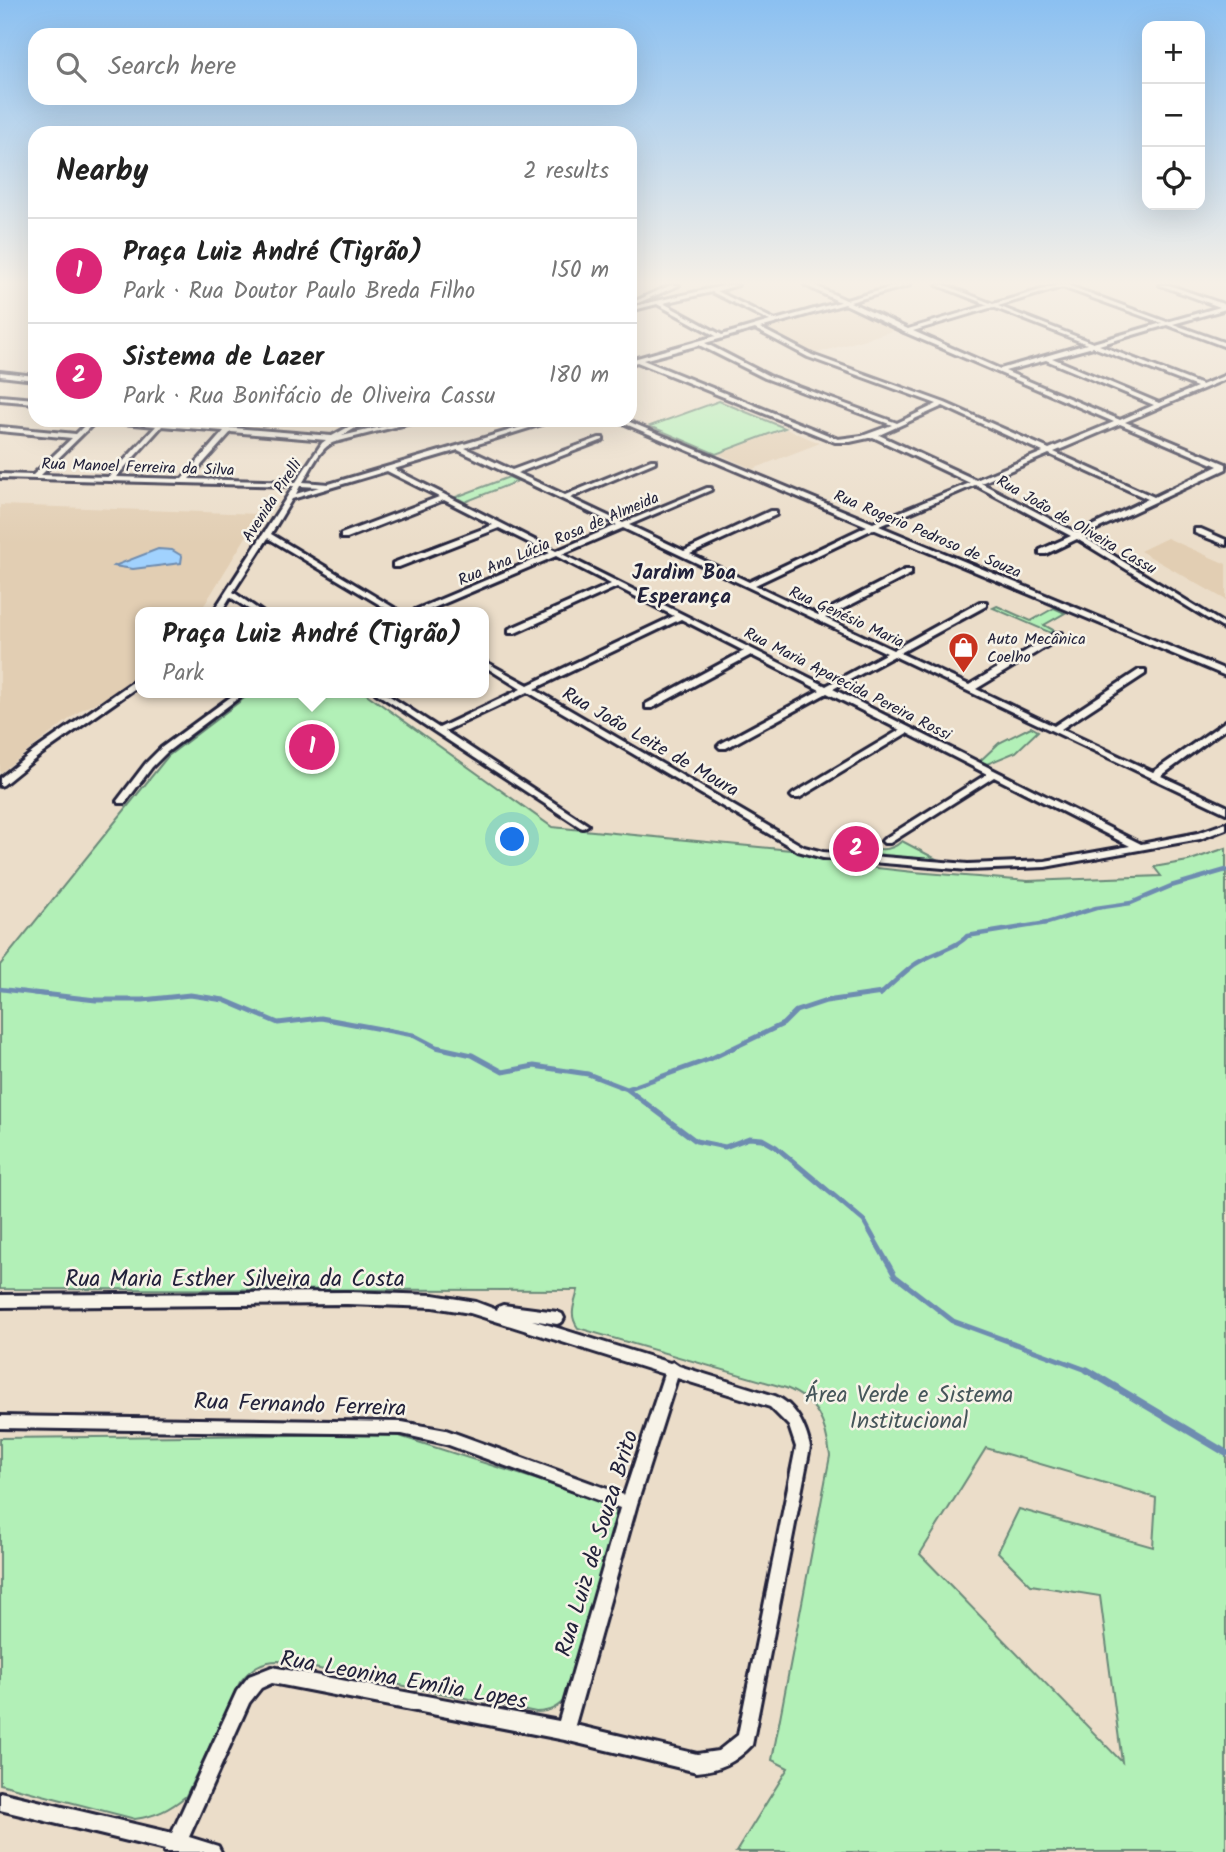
<!DOCTYPE html>
<html lang="en">
<head>
<meta charset="utf-8">
<style>
	:root { --surface:#fff; --page:#f2f2f2; --text:#222; --muted:#767676; --line:#e0e0e0; --accent:#db2777 }
	body { margin:0; font-family:Kalam,sans-serif; background:var(--page); color:var(--text) }
	.controls { position:absolute; right:21px; top:21px; display:grid; overflow:hidden; border-radius:14px; box-shadow:0 7px 28px #0002 }
	.controls button { width:63px; height:63px; display:grid; place-items:center; padding:0; border:0; border-bottom:2px solid var(--line); background:var(--surface); color:var(--text); font:35px sans-serif }
	.you { position:absolute; left:513px; top:840px; width:24px; height:24px; margin:-18px; border:5px solid #fff; border-radius:50%; background:#1a73e8; box-shadow:0 0 0 10px #1a73e833 }
	.badge { display:grid; place-items:center; width:46px; height:46px; border-radius:50%; background:var(--accent); color:#fff; font-size:23px; font-weight:700 }
	.pin { position:absolute; translate:-50% -50%; border:4px solid #fff; box-shadow:0 2px 7px #0006 }
	.popup { position:absolute; left:135px; top:607px; width:354px; height:91px; box-sizing:border-box; display:grid; place-content:center; border-radius:14px; background:var(--surface); filter:drop-shadow(0 2px 5px #0005); font-size:23px; white-space:nowrap; color:var(--muted) }
	.popup b { font-size:26px; color:var(--text) }
	.popup::after { content:''; position:absolute; left:50%; top:100%; margin-left:-14px; border:14px solid transparent; border-top-color:var(--surface) }
	.list { margin:0; padding:0; list-style:none }
	h2 { display:flex; justify-content:space-between; align-items:center; height:91px; margin:0; padding:0 28px; font-size:30px }
	h2 small { font-size:23px; font-weight:400; color:var(--muted) }
	.list li { display:grid; grid-template-columns:46px 1fr auto; gap:21px; align-items:center; box-sizing:border-box; height:105px; padding:0 28px; border-top:2px solid var(--line) }
	.list b { display:block; font-size:26px; white-space:nowrap }
	.list p { margin:0; font-size:23px; white-space:nowrap; color:var(--muted) }
	.list em { font-size:23px; font-style:normal; color:var(--muted) }
	.icon { flex:none; width:38px; height:38px; fill:none; stroke:currentColor; stroke-width:2; stroke-linecap:round; stroke-linejoin:round }
	.map { position:relative; flex:none; width:1226px; height:1852px; overflow:hidden }
	.search { position:absolute; background:var(--surface); box-shadow:0 7px 28px #0002; left:28px; top:28px; width:609px; height:77px; display:flex; align-items:center; gap:18px; box-sizing:border-box; padding:0 24px; border-radius:21px; color:var(--muted); font-size:26px }
	.panel { position:absolute; background:var(--surface); box-shadow:0 7px 28px #0002; left:28px; top:126px; width:609px; height:301px; border-radius:21px }
	.map>svg:first-child { display:block }
	.built { fill:#e2ceb3 }
	.green { fill:#b2f0b7; stroke:#6a8979; stroke-width:2; fill-rule:evenodd }
	.water { fill:#a1d2fe; stroke:#6e8cb0; stroke-width:2 }
	.lines { fill:none; stroke-linecap:round; stroke-linejoin:round }
	.stream-far2 { stroke:#6e8cb0; stroke-width:4.5 }
	.stream-far1 { stroke:#6e8cb0; stroke-width:5 }
	.stream { stroke:#6e8cb0; stroke-width:7 }
	.street-casing { stroke:#22223b; stroke-width:6 }
	.street { fill:#f7f3e8; fill-rule:evenodd }
	.labels { text-anchor:middle; stroke-width:5; stroke-linejoin:round; paint-order:stroke }
	.far-street-label { font-size:16px; fill:#22223b; stroke:#f7f3e8 }
	.far-poi-label { font-size:16px; fill:#22223b; stroke:#f7f3e8; text-anchor:start }
	.street-label { font-size:19px; fill:#22223b; stroke:#f7f3e8 }
	.far-district-label { font-size:21px; font-weight:bold; fill:#22223b; stroke:#f7f3e8 }
	.near-street-label { font-size:23px; fill:#22223b; stroke:#f7f3e8 }
	.near-park-label { font-size:23px; fill:#46565a; stroke:#f7f3e8 }
</style>
</head>
<body>
<div class="map">
<svg width="1226" height="1852" viewBox="0 0 1226 1852">
	<rect width="100%" height="100%" fill="#ebddc9"/>
	<filter id="ink" filterUnits="userSpaceOnUse"><feTurbulence type="fractalNoise" baseFrequency=".0143" numOctaves="2"/><feDisplacementMap in="SourceGraphic" scale="14" xChannelSelector="R" yChannelSelector="G"/><feConvolveMatrix kernelMatrix="1 2 1 2 8 2 1 2 1" color-interpolation-filters="sRGB"/></filter>
	<g filter="url(#ink)">
		<!-- built -->
		<path class="built" d="M842,307L896,330L814,354L764,329Z
			M786,429L820,443L753,469L719,454Z
			M0,505L260,514L200,612H140V673L109,696L81,710L0,773Z
			M1167,538L1226,564V600L1140,551Z"/>
		<!-- green -->
		<path class="green" d="M719,401L785,428L716,454L650,426Z
			M509,477L518,481L465,502L456,497Z
			M997,606L1031,621L1054,608L1065,613L1044,625L1055,631L1051,633L993,608Z
			M251,693H365L552,827L791,850L859,866L913,872L1028,881L1161,876L1154,867L1188,861L1226,848V1852H736L788,1768L772,1760L830,1456C826,1423 818,1401 786,1388L578,1328C568,1314 575,1304 578,1290L0,1289V965L168,756ZM986,1448L1156,1498L1153,1547L1019,1509L998,1552L1031,1585L1100,1596L1122,1762L920,1554Z
			M1031,727L1038,731L1016,752L987,764L980,761L999,743Z
			M851,836C868,847 885,857 902,841L940,861L830,852Z
			M393,1434L604,1501L616,1512L618,1520L568,1696C559,1707 550,1712 536,1712L279,1661C261,1661 251,1668 240,1682L186,1796C169,1810 156,1816 135,1819L0,1784V1438Z"/>
		<!-- water -->
		<path class="water" d="M158,549L172,550L182,556L181,563L133,569L114,566Z"/>
		<g class="lines">
			<!-- stream-far2 -->
			<path class="stream-far2" d="M0,989L49,995
				M880,995C891,985 902,974 914,965C929,954 957,948 967,936L1047,923L1096,908L1131,903L1171,886L1226,870"/>
			<!-- stream-far1 -->
			<path class="stream-far1" d="M34,993L96,1000H143L190,995L224,1000L278,1023L321,1018L413,1035L436,1047L472,1055L503,1072L534,1066L588,1074L627,1089L696,1141L725,1147L749,1138L762,1139L776,1147L864,1221L895,1276L953,1321L1092,1372
				M627,1089L710,1059L783,1024L796,1011L826,1001L882,993"/>
			<!-- stream -->
			<path class="stream" d="M1087,1370L1226,1453"/>
			<defs>
				<path id="street" d="M671,285H679L638,303L633,302Z
					M727,285H738L717,291L775,320L840,302L805,285H813L846,300L900,285H910L850,302L908,329L988,305L937,285H945L993,304L1058,285H1067L1167,322L1220,307L1160,285H1169L1226,305V309L1173,324L1226,343V347L1167,325L1099,345L1202,385L1226,375V379L1125,422L1226,464V469L1082,536L1226,625V630L1077,539L1046,554H1040V550L1071,536L975,485L879,526L1226,670V676L873,529L755,585L818,615L905,570H911V574L825,618L893,650L980,602H986V606L900,653L969,685L1056,633H1062V637L976,689L1054,726L1139,670H1145V674L1061,729L1153,772L1226,721V728L1161,776L1226,806V813L894,656L833,689L1141,844L1198,833L1226,823V829L1200,839L1045,867L968,870L823,858L798,851L528,692L445,731L588,825L583,828L580,827L376,693H385L439,728L521,689L484,666V661L528,685L674,616L617,587L515,633H509V629L611,584L556,556L424,612H414L415,610L550,553L499,528L399,567H393V563L493,525L444,500L347,538H341V534L439,497L387,471L292,499L271,534L401,612H392L268,538L233,592L262,612H253L230,597L221,612H213L294,486L0,478V474L33,475L72,438L0,431V427L76,434L90,420H97L41,475L109,477L156,426L112,422L109,420H135L332,436L361,420H369L342,436L411,420H422L339,441C321,443 312,468 303,482L329,484L545,420H555L465,448L512,470L599,438H603V440L517,473L565,495L651,460H655V462L570,498L623,523L707,488H711V490L629,525L684,551L770,511H776V515L690,554L749,582L867,526L616,420H625L873,523L970,483L873,437L850,442H835L637,362L630,364V360L716,336L657,304L630,311V307ZM1062,287L1162,323L1093,343L998,306ZM712,292L770,321L722,335L663,303ZM845,304L904,332L1114,422L1049,449L945,403L812,355L760,328ZM993,307L1087,344L1000,369L913,331ZM755,329L808,357L937,404L897,423L769,376L705,343ZM699,345L765,378L892,425L862,436L838,439L643,360ZM1093,347L1197,387L1159,403L1052,358ZM1046,360L1154,405L1120,420L1005,371ZM943,406L1043,452L976,480L879,435ZM1120,424L1218,466L1154,497L1054,452ZM162,426L224,431L182,479L116,477ZM231,432L326,440L322,443L296,482L189,479ZM458,450L617,525L556,551L394,469ZM1049,454L1148,499L1077,533L981,483ZM300,486L319,487L296,494ZM623,528L887,653L826,686L562,554ZM681,619L744,651L646,704V708H652L751,655L820,690L720,744L718,746L720,748H726L827,693L900,730L793,794L791,796L793,798H799L907,733L987,774L884,839L882,841L884,843H890L994,777L1130,846L1045,861L968,864L823,852L804,847L534,689Z
					M0,372L35,376V380L0,376Z
					M0,396L35,399V403L0,400Z
					M1195,529H1201L1226,540V545L1195,533Z
					M137,679H140V685L40,755L3,785L0,786V778L34,751Z
					M236,693H245L167,752L152,767L125,803H119L117,801L146,763L161,748Z
					M347,1292L433,1295L476,1302L497,1310L498,1307L503,1305L557,1312L562,1314L564,1318L562,1322L557,1324L532,1320L670,1363L673,1362L679,1366L775,1396C795,1404 806,1427 810,1447L752,1745C736,1762 720,1770 697,1772L565,1740L272,1683L261,1688L249,1703L189,1837L218,1846L221,1852H164L165,1850L0,1810V1792L172,1833L237,1691L249,1676L272,1667L559,1721L620,1508L446,1444L402,1434L0,1428V1416L402,1422L446,1430L624,1495L664,1374L470,1313L433,1307L347,1304L0,1307V1295ZM677,1378L770,1407L789,1426L796,1447L738,1735L718,1751L697,1754L575,1725L637,1504Z"/>
			</defs>
			<!-- street casing -->
			<use href="#street" class="street-casing"/>
			<!-- street -->
			<use href="#street" class="street"/>
		</g>
	</g>
	<!-- sky -->
	<linearGradient id="sky" x2="0" y2="1"><stop stop-color="#8bc0f1"/><stop offset="0.52" stop-color="#f6f0e7"/><stop offset="1" stop-color="#f6f0e7" stop-opacity="0"/></linearGradient>
	<rect width="1226" height="544" fill="url(#sky)"/>
	<!-- icons -->
	<defs>
		<symbol id="shop-pin" viewBox="-11 -11 22 30"><path d="M0 17L-7.5 6A9.5 9.5 0 1 1 7.5 6Z" fill="#c8321e" stroke="#f7f3e8"/><path d="M-5-2.5h2.3a2.7 3.5 0 0 1 5.4 0H5L5.5 6h-11ZM-1.5-2.5h3a1.5 2.3 0 0 0-3 0Z" fill="#fff"/></symbol>
	</defs>
	<g fill-rule="evenodd">
		<use href="#shop-pin" x="946" y="630" width="35" height="47"/>
	</g>
	<g class="labels">
		<!-- far-street labels -->
		<g class="far-street-label">
			<text transform="translate(138 466) rotate(2)" y="6">Rua Manoel Ferreira da Silva</text>
			<text transform="translate(271 500) rotate(-57)" y="6">Avenida Pirelli</text>
			<text transform="translate(1077 524) rotate(30)" y="6">Rua João de Oliveira Cassu</text>
			<text transform="translate(928 533) rotate(23)" y="6">Rua Rogerio Pedroso de Souza</text>
			<text transform="translate(558 538) rotate(-23)" y="6">Rua Ana Lúcia Rosa de Almeida</text>
			<text transform="translate(847 616) rotate(25)" y="6">Rua Genésio Maria</text>
			<text transform="translate(848 683) rotate(27)" y="6">Rua Maria Aparecida Pereira Rossi</text>
		</g>
		<!-- far-poi labels -->
		<g class="far-poi-label">
			<text x="987" y="644">Auto Mecânica<tspan x="987" dy="18">Coelho</tspan></text>
		</g>
		<!-- street labels -->
		<g class="street-label">
			<text transform="translate(651 741) rotate(30)" y="7">Rua João Leite de Moura</text>
		</g>
		<!-- far-district labels -->
		<g class="far-district-label">
			<text x="684" y="579">Jardim Boa<tspan x="684" dy="24">Esperança</tspan></text>
		</g>
		<!-- near-street labels -->
		<g class="near-street-label">
			<text x="235" y="1286">Rua Maria Esther Silveira da Costa</text>
			<text transform="translate(300 1404) rotate(2)" y="8">Rua Fernando Ferreira</text>
			<text transform="translate(596 1543) rotate(-73)" y="8">Rua Luiz de Souza Brito</text>
			<text transform="translate(404 1679) rotate(10)" y="8">Rua Leonina Emília Lopes</text>
		</g>
		<!-- near-park labels -->
		<g class="near-park-label">
			<text x="909" y="1402">Área Verde e Sistema<tspan x="909" dy="26">Institucional</tspan></text>
		</g>
	</g>
</svg>
<div class="controls">
<button>+</button>
<button>−</button>
<button><svg class="icon" aria-label="locate" viewBox="0 0 24 24"><circle cx="12" cy="12" r="6"/><path d="M12 2v4M12 18v4M2 12h4M18 12h4"/></svg></button>
</div>
<div class="you"></div>
<div class="pin badge" style="left:312px;top:747px">1</div>
<div class="popup"><b>Praça Luiz André (Tigrão)</b>Park</div>
<div class="pin badge" style="left:856px;top:849px">2</div>
<div class="search"><svg class="icon" aria-label="search" viewBox="0 0 24 24"><circle cx="10" cy="10" r="6"/><path d="M15 15l6 6"/></svg>Search here</div>
<section class="panel">
<h2>Nearby<small>2 results</small></h2>
<ul class="list">
<li><span class="badge">1</span><div><b>Praça Luiz André (Tigrão)</b><p>Park · Rua Doutor Paulo Breda Filho</p></div><em>150 m</em></li>
<li><span class="badge">2</span><div><b>Sistema de Lazer</b><p>Park · Rua Bonifácio de Oliveira Cassu</p></div><em>180 m</em></li>
</ul>
</section>
</div>
</body>
</html>
